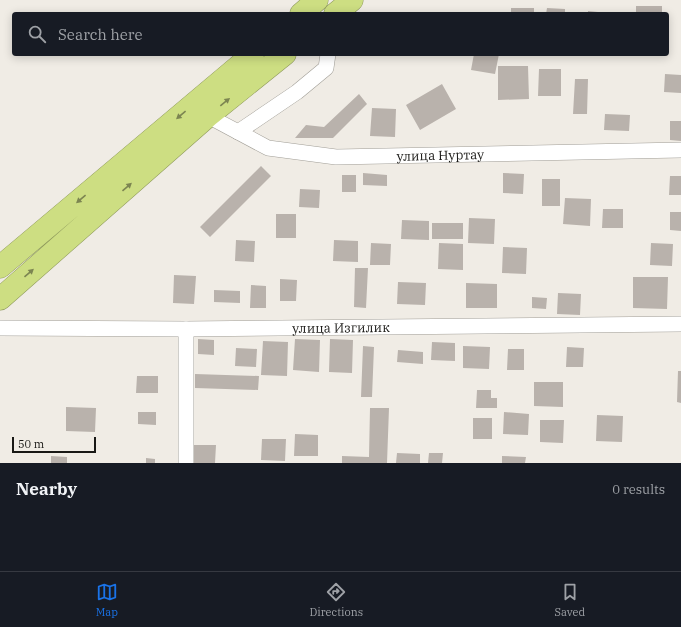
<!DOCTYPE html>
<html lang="en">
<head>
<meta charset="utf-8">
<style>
	:root { --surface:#171b24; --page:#242831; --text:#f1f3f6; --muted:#9ea1a6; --line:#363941; --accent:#1a73e8 }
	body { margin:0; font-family:"IBM Plex Serif",serif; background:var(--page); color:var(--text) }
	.scale { position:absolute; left:12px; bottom:10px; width:84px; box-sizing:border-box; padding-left:4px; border:2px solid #191815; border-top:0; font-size:11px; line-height:14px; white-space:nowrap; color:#191815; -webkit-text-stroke:3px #f0ece5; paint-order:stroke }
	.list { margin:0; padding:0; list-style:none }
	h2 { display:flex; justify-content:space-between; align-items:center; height:52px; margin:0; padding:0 16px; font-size:17px }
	h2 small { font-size:13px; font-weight:400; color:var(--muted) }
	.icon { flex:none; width:22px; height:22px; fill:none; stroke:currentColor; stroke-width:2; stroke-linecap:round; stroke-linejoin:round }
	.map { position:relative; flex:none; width:681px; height:463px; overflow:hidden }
	.search { position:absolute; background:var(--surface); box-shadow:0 2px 10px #0003; left:12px; right:12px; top:12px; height:44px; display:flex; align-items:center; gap:10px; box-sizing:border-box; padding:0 14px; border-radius:4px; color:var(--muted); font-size:15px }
	.sheet { height:108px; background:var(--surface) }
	nav { display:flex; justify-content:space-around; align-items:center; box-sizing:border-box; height:56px; border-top:1px solid var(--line); background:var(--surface); font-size:11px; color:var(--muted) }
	nav a { display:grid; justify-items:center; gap:2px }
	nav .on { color:var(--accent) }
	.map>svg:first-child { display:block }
	.building { fill:#b9b2ac }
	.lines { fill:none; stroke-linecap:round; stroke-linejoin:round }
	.minor-casing { stroke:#a19e97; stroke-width:16 }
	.highway-casing { stroke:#8e995c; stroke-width:23 }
	.minor { stroke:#fff; stroke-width:15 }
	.highway { stroke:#cdde82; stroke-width:22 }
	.oneway { fill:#7c8551 }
	.labels { text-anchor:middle; stroke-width:3.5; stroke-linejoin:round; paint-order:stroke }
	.street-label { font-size:13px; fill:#191815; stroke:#f0ece5 }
</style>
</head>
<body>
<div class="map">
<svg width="681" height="463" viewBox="0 0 681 463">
	<rect width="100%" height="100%" fill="#f0ece5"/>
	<!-- building -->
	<path class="building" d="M636,6H662V14H636Z
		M511,8H534V14H511Z
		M547,8L565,9V14H546Z
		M588,11L598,12V14H588Z
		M474,54H499L495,74L471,70Z
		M498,66H528L529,99L498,100Z
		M539,69H561V96H538Z
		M665,74L681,75V93L664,92Z
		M575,79H588L587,114H573Z
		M442,84L456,109L420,130L406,105Z
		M359,94L367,104L333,138H295L306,125L324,127Z
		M372,108L396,109L395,137L370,136Z
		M605,114L630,115L629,131L604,130Z
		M670,121H681V141L670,140Z
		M261,166L271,176L210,237L200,227Z
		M363,173L387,175V186L363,185Z
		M503,173L524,174L523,194L503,193Z
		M342,175H356V192H342Z
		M670,176H681V195H669Z
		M542,179H560V206H542Z
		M300,189L320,190L319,208L299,207Z
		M565,198L591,199L590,226L563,224Z
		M603,209H623V228H602Z
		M670,212H681V231L670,230Z
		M276,214H296V238H276Z
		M469,218L495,219L494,244L468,243Z
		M402,220L429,221V240L401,239Z
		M432,223H463V239H432Z
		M236,240L255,241L254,262L235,261Z
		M334,240L358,241V262L333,261Z
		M371,243L391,244L390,265H370Z
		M439,243L463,244V270L438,269Z
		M651,243L673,244L672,266L650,265Z
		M503,247L527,248L526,274L502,273Z
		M355,268H368L366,308L354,307Z
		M174,275L196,276L194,304L173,303Z
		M633,277H668L667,309L633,308Z
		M280,279L297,280L296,301H280Z
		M398,282L426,283L425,305L397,304Z
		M466,283L497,284V308H466Z
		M251,285L266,286V308H250Z
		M214,290L240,291V303L214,302Z
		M558,293L581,294L580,315L557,314Z
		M532,297L547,298L546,309L532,308Z
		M198,339L214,340V355L198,354Z
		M295,339L320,340L319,372L293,370Z
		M330,339L353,340L352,373L329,372Z
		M263,341L288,342L287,376L261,375Z
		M432,342L455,343V361L431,360Z
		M363,346L374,347L372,397H361Z
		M463,346L490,347L489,369L463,368Z
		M567,347L584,348L583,367H566Z
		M236,348L257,349L256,367L235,366Z
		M508,349H524V370H507Z
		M398,350L423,352V364L397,362Z
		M678,371H681V403L677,402Z
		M195,374L259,376L258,390L195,388Z
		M137,376H158V393H136Z
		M534,382H563V407L534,406Z
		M477,390H491V398H497V408H476Z
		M66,407L96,408L95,432L66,431Z
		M370,408H389L387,463H342V456L369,457Z
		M138,412H156V425L138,424Z
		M504,412L529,414L528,435L503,434Z
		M597,415L623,416L622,442L596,441Z
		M473,418H492V439H473Z
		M540,420H564L563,443L540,442Z
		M295,434L318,435V456H294Z
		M262,439H286L285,461L261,460Z
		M194,445H216L215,463H193Z
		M397,453L420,454V463H396Z
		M429,453H443L442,463H428Z
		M51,456L67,457V463H51Z
		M502,456L526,457L525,463H502Z
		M146,458L155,459V463H146Z"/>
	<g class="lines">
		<defs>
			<g id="minor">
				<path id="s1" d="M208,116L268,148L336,157L681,150"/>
				<path d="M238,132L297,92L326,68L328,54"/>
				<path id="s2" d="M0,328L186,329L681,324"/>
				<path d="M186,463V329"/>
			</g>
			<path id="highway" d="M301,14L317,0
				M335,14L352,0
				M0,267L253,54
				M0,299L208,116L285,54"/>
		</defs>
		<!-- minor casing -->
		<use href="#minor" class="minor-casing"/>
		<!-- highway casing -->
		<use href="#highway" class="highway-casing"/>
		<!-- minor -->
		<use href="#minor" class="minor"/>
		<!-- highway -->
		<use href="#highway" class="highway"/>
	</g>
	<!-- one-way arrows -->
	<defs><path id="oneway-solid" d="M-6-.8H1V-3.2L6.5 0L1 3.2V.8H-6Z"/></defs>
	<g class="oneway">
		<use href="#oneway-solid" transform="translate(225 102) rotate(-39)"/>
		<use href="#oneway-solid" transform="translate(181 115) rotate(140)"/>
		<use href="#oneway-solid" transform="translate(127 187) rotate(-41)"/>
		<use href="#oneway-solid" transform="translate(81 199) rotate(140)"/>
		<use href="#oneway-solid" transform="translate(29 273) rotate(-41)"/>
	</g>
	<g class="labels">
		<!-- street labels -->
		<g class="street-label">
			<text dy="5" stroke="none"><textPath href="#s1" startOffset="241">улица Нуртау</textPath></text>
			<text dy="5" stroke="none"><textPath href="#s2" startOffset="341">улица Изгилик</textPath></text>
		</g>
	</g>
</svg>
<div class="scale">50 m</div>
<div class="search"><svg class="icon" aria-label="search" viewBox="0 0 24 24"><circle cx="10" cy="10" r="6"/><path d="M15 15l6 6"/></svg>Search here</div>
</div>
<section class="sheet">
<h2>Nearby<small>0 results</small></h2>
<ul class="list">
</ul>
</section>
<nav>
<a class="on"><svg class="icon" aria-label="map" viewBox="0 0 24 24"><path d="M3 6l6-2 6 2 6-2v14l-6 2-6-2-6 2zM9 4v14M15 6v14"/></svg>Map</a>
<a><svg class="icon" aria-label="directions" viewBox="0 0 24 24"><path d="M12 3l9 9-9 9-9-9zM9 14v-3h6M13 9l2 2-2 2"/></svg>Directions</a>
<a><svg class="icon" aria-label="saved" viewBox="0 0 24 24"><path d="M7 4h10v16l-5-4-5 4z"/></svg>Saved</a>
</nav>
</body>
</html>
